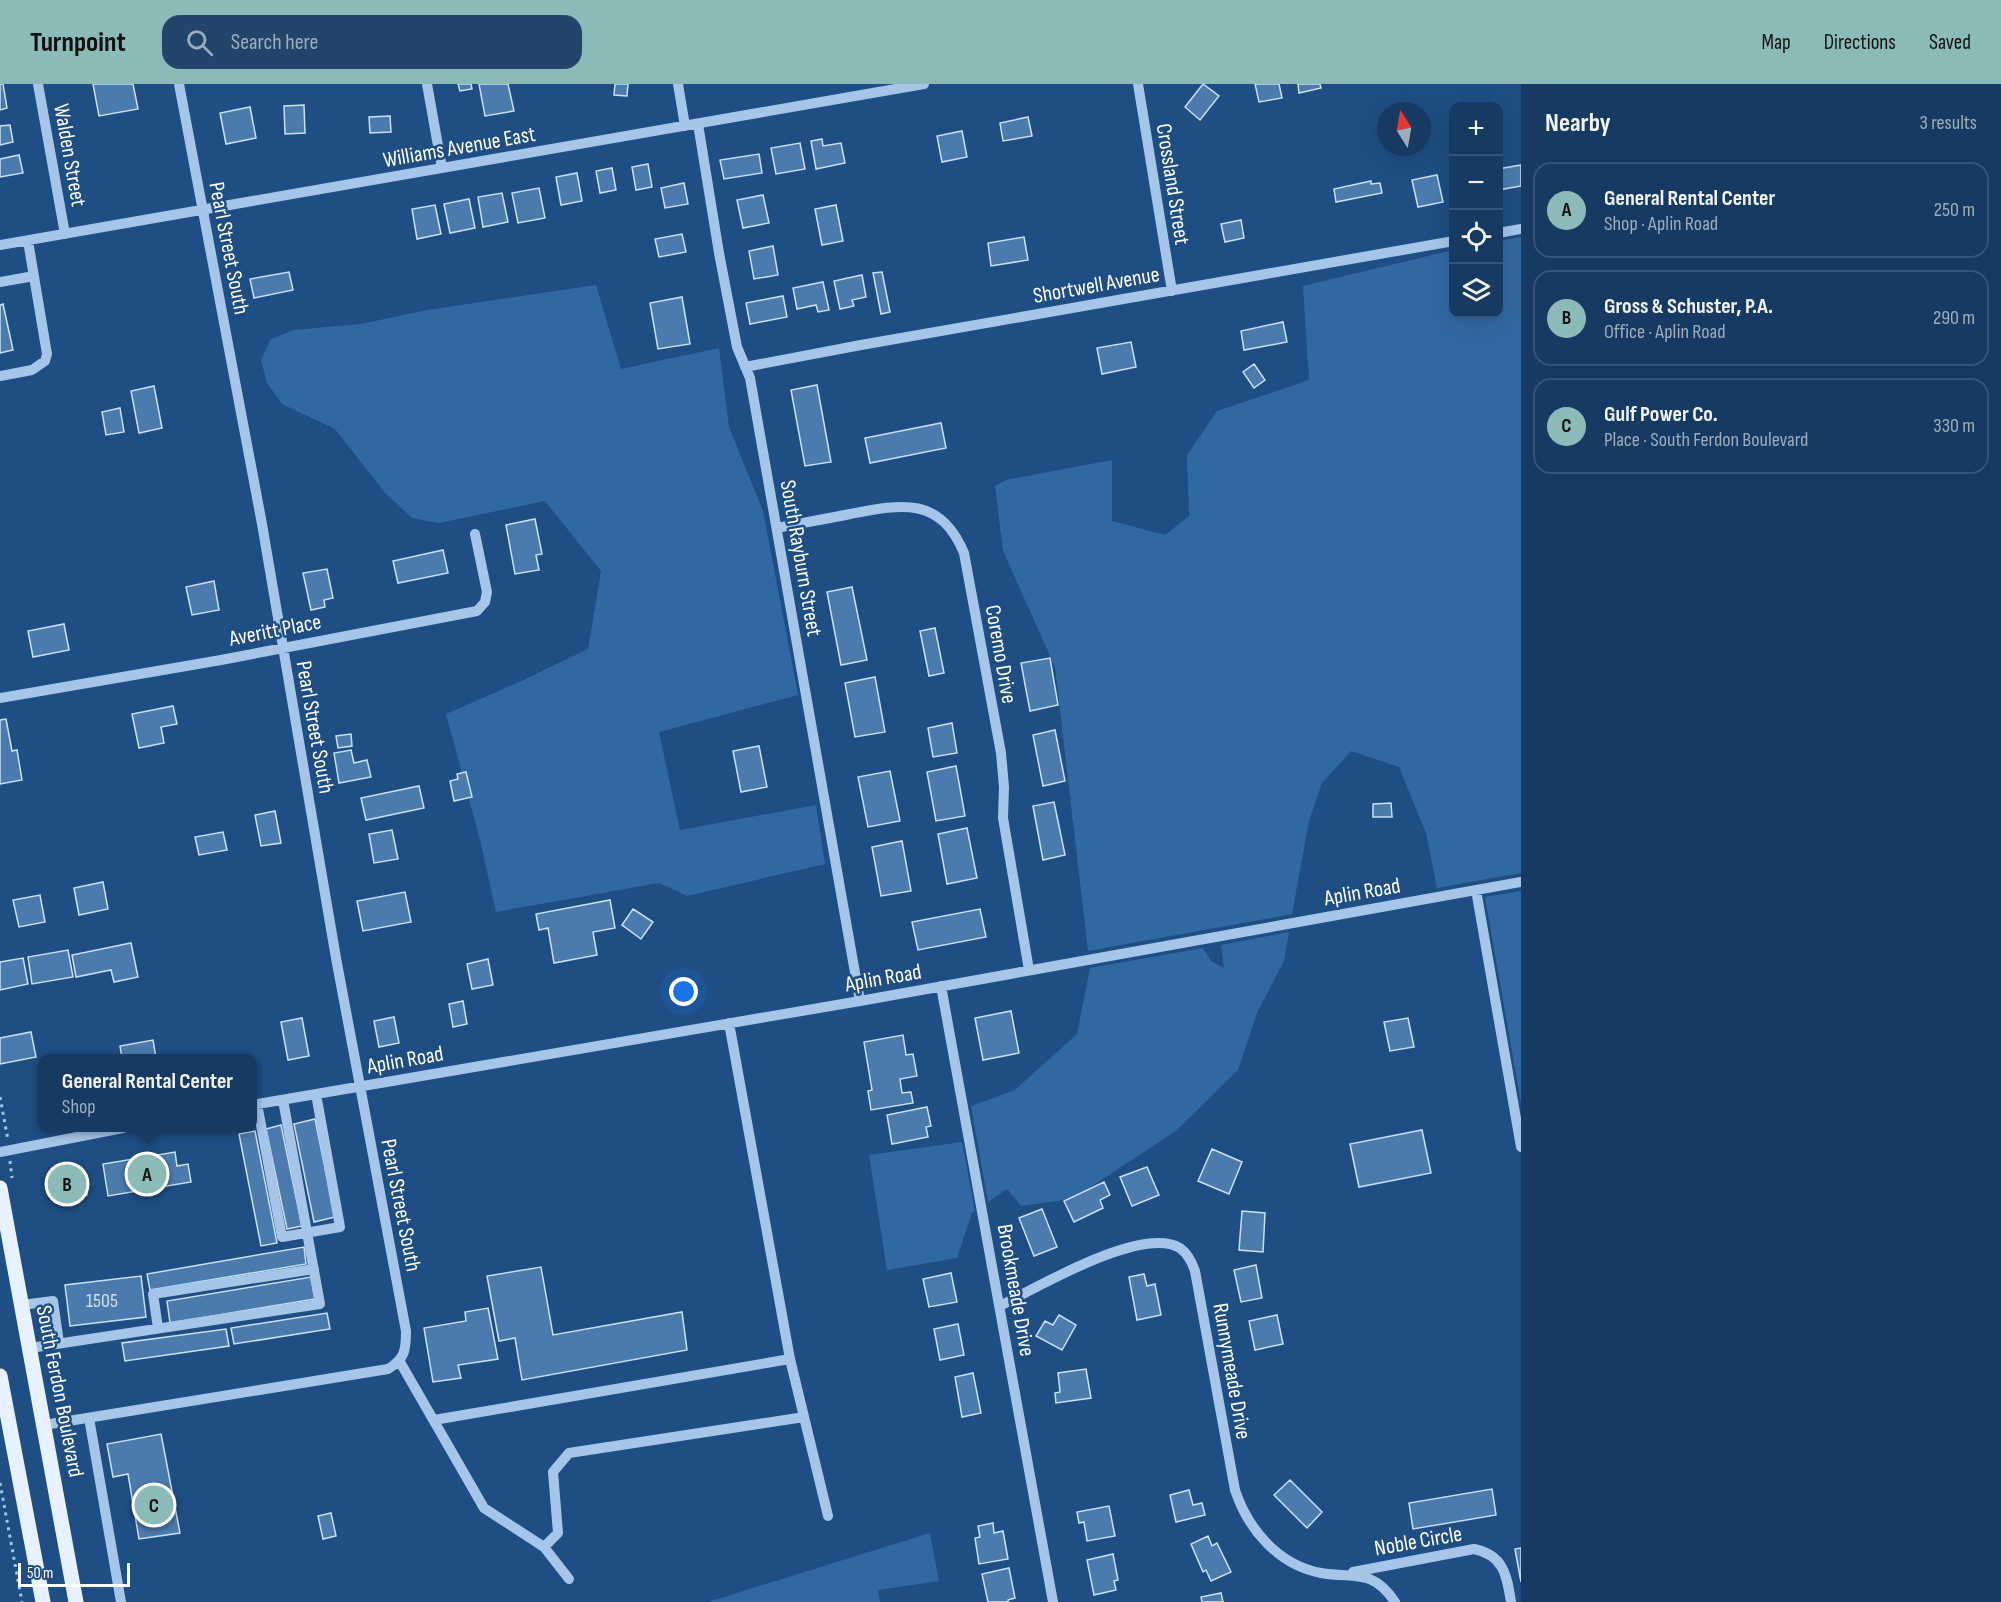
<!DOCTYPE html>
<html lang="en">
<head>
<meta charset="utf-8">
<style>
	:root { --surface:#163a62; --page:#23456b; --text:#f1f3f6; --muted:#9eadbe; --line:#355477; --accent:#8bbbb9 }
	body { margin:0; font-family:"Sofia Sans Condensed",sans-serif; background:var(--page); color:var(--text) }
	.controls { position:absolute; right:18px; top:18px; display:grid; overflow:hidden; border-radius:12px; box-shadow:0 6px 24px #0002 }
	.controls button { width:54px; height:54px; display:grid; place-items:center; padding:0; border:0; border-bottom:2px solid var(--line); background:var(--surface); color:var(--text); font:30px sans-serif }
	.compass { position:absolute; left:1377px; top:18px; width:54px; height:54px; border-radius:50%; background:var(--surface); box-shadow:0 6px 24px #0002; rotate:349deg }
	.scale { position:absolute; left:18px; bottom:15px; width:112px; box-sizing:border-box; padding-left:6px; border:3px solid #fff; border-top:0; font-size:16px; line-height:21px; white-space:nowrap; color:#fff; -webkit-text-stroke:4px #1e4e83; paint-order:stroke }
	.you { position:absolute; left:684px; top:908px; width:21px; height:21px; margin:-15px; border:4px solid #fff; border-radius:50%; background:#1a73e8; box-shadow:0 0 0 9px #1a73e833 }
	.badge { display:grid; place-items:center; width:39px; height:39px; border-radius:50%; background:var(--accent); color:#111; font-size:20px; font-weight:700 }
	.pin { position:absolute; translate:-50% -50%; border:3px solid #fff; box-shadow:0 2px 6px #0006 }
	.popup { position:absolute; left:38px; top:970px; width:219px; height:78px; box-sizing:border-box; display:grid; place-content:center; border-radius:12px; background:var(--surface); filter:drop-shadow(0 2px 4px #0005); font-size:20px; white-space:nowrap; color:var(--muted) }
	.popup b { font-size:22px; color:var(--text) }
	.popup::after { content:''; position:absolute; left:50%; top:100%; margin-left:-12px; border:12px solid transparent; border-top-color:var(--surface) }
	.list { margin:0; padding:0; list-style:none }
	h2 { display:flex; justify-content:space-between; align-items:center; height:78px; margin:0; padding:0 24px; font-size:26px }
	h2 small { font-size:20px; font-weight:400; color:var(--muted) }
	.list li { display:grid; grid-template-columns:39px 1fr auto; gap:18px; align-items:center; box-sizing:border-box; height:96px; margin:0 12px 12px; padding:0 12px; border:2px solid var(--line); border-radius:18px }
	.list b { display:block; font-size:22px; white-space:nowrap }
	.list p { margin:0; font-size:20px; white-space:nowrap; color:var(--muted) }
	.list em { font-size:20px; font-style:normal; color:var(--muted) }
	.icon { flex:none; width:33px; height:33px; fill:none; stroke:currentColor; stroke-width:2; stroke-linecap:round; stroke-linejoin:round }
	.map { position:relative; flex:none; width:1521px; height:1518px; overflow:hidden }
	header { display:flex; align-items:center; gap:36px; box-sizing:border-box; height:84px; padding:0 30px; background:var(--accent); color:#111 }
	header strong { font-size:28px }
	nav { display:flex; gap:33px; margin-inline-start:auto; font-size:21px }
	.search { width:420px; height:54px; background:var(--page); display:flex; align-items:center; gap:15px; box-sizing:border-box; padding:0 21px; border-radius:18px; color:var(--muted); font-size:22px }
	main { display:flex }
	aside { flex:1; background:var(--surface) }
	.map>svg:first-child { display:block }
	.green { fill:#3268a1 }
	.building { fill:#4b7bad; stroke:#c9e0f7; stroke-width:1.5 }
	.lines { fill:none; stroke-linecap:round; stroke-linejoin:round }
	.path { stroke:#a5c6e9; stroke-width:3; stroke-dasharray:3 4.5; stroke-linecap:butt }
	.minor { stroke:#a5c6e9; stroke-width:10 }
	.major { stroke:#e8f1fe; stroke-width:15 }
	.labels { text-anchor:middle; stroke-width:5; stroke-linejoin:round; paint-order:stroke }
	.number-label { font-size:20px; fill:#d2deea }
	.street-label { font-size:22px; fill:#fff; stroke:#1e4e83 }
</style>
</head>
<body>
<header>
<strong>Turnpoint</strong>
<div class="search"><svg class="icon" aria-label="search" viewBox="0 0 24 24"><circle cx="10" cy="10" r="6"/><path d="M15 15l6 6"/></svg>Search here</div>
<nav><a>Map</a><a>Directions</a><a>Saved</a></nav>
</header>
<main>
<div class="map">
<svg width="1521" height="1518" viewBox="0 0 1521 1518">
	<rect width="100%" height="100%" fill="#1e4e83"/>
	<!-- green -->
	<path class="green" d="M1521,153V789L1437,804L1426,749L1399,683L1351,667L1322,699L1309,737L1292,830L1088,867L1055,583L1003,467L995,402L1006,396L1112,376V437L1165,451L1189,432L1187,371L1217,327L1309,296L1303,202L1453,166L1454,230H1498L1499,157Z
		M596,201L621,285L719,264L729,343L763,427L798,611L659,648L680,746L816,721L825,780L687,812L659,799L496,828L480,756L446,630L517,599L588,565L601,487L545,417L439,439L412,434L386,410L335,345L282,320L267,299L261,276L271,255L294,246L361,240L427,226Z
		M1521,807V1019L1485,813Z
		M1289,848L1284,877L1257,929L1238,986L1176,1047L1072,1115L1021,1122L1007,1105L988,1118L971,1022L1015,1006L1077,950L1090,884L1203,864L1211,877L1224,884L1221,861Z
		M962,1058L975,1127L972,1129L957,1174L887,1186L869,1071Z
		M930,1449L939,1497L878,1506L880,1518H708Z"/>
	<!-- building -->
	<path class="building" d="M0,0H3L7,24L0,26Z
		M93,0H133L138,25L99,32Z
		M458,0H471L472,5L460,7Z
		M479,0H508L514,27L485,32Z
		M615,0H628L627,12L614,11Z
		M1203,0L1219,12L1200,36L1185,23Z
		M1255,0H1279L1282,14L1259,18Z
		M1298,0H1320L1321,4L1299,9Z
		M304,21L305,49L285,50L284,22Z
		M250,23L256,54L226,60L220,29Z
		M390,32L391,48L370,49L369,33Z
		M1028,33L1032,52L1003,57L1000,39Z
		M10,41L13,58L0,61V42Z
		M962,47L967,73L942,78L937,52Z
		M822,55L823,62L841,59L845,79L816,85L811,57Z
		M800,59L805,85L776,90L771,64Z
		M759,70L762,89L724,95L720,76Z
		M19,71L23,89L0,93V75Z
		M648,80L652,103L636,106L632,83Z
		M1521,81V102L1498,106V85Z
		M612,84L616,106L600,109L596,87Z
		M577,89L582,117L561,121L556,93Z
		M1437,91L1443,118L1418,123L1412,96Z
		M1371,97V100L1380,99L1382,109L1336,118L1334,105Z
		M684,99L688,120L665,124L661,104Z
		M539,104L545,134L518,139L512,109Z
		M502,109L508,138L483,143L478,113Z
		M763,111L769,139L743,144L737,116Z
		M469,115L475,144L450,149L444,120Z
		M435,121L441,150L417,155L412,125Z
		M836,121L843,157L822,161L815,125Z
		M1241,136L1244,154L1225,158L1221,140Z
		M682,150L686,168L659,173L655,155Z
		M1024,153L1028,176L991,182L988,159Z
		M773,162L778,191L754,195L749,167Z
		M289,188L293,206L254,214L250,195Z
		M882,188L890,228L881,230L873,189Z
		M862,191L866,213L852,216L854,222L840,225L834,197Z
		M823,198L829,226L818,228L816,221L797,225L793,204Z
		M783,212L787,233L750,240L746,219Z
		M682,213L690,260L658,265L650,219Z
		M3,220L13,266L0,269V221Z
		M1283,238L1287,258L1244,266L1241,247Z
		M1131,258L1136,283L1102,290L1097,264Z
		M1254,280L1265,296L1254,304L1243,288Z
		M817,301L831,378L805,382L791,306Z
		M154,302L162,344L139,349L131,307Z
		M120,324L124,348L106,351L102,328Z
		M941,339L946,364L870,379L865,354Z
		M535,435L542,470L536,471L539,486L515,490L506,441Z
		M443,466L448,489L398,499L393,477Z
		M327,485L333,514L324,516L325,523L311,526L303,489Z
		M214,497L219,526L192,531L186,503Z
		M852,503L867,576L841,581L827,508Z
		M64,540L69,566L33,573L28,547Z
		M935,544L944,589L929,592L920,547Z
		M1050,574L1058,621L1030,627L1021,579Z
		M875,593L885,648L855,653L845,599Z
		M173,622L177,640L161,643L164,659L139,664L132,630Z
		M6,635L12,667L17,666L22,696L0,700V636Z
		M952,639L957,669L933,673L928,644Z
		M1055,646L1065,697L1043,702L1033,651Z
		M351,650L352,662L338,664L336,652Z
		M759,662L767,703L741,708L733,667Z
		M351,666L354,679L367,676L371,693L339,699L334,669Z
		M956,682L965,732L936,737L927,688Z
		M890,687L900,737L868,743L858,693Z
		M466,688L472,713L454,717L450,697L458,695L457,690Z
		M419,702L424,724L366,736L361,714Z
		M1054,718L1065,771L1043,776L1033,722Z
		M1391,719L1392,733H1373V720Z
		M275,727L281,759L261,762L255,731Z
		M967,744L977,794L947,800L938,750Z
		M392,746L398,775L374,779L369,750Z
		M223,748L227,766L199,771L195,753Z
		M902,757L911,807L881,812L872,763Z
		M103,798L108,825L79,831L74,804Z
		M405,808L411,838L363,847L357,817Z
		M40,811L45,838L19,843L13,816Z
		M610,816L615,844L593,848L597,871L554,879L548,844L539,846L536,830Z
		M633,825L653,838L641,855L622,841Z
		M980,825L986,853L918,866L912,838Z
		M131,859L138,893L114,898L111,886L76,893L72,871Z
		M68,866L73,893L32,900L28,873Z
		M23,874L28,900L0,906V878Z
		M488,875L493,901L472,905L467,880Z
		M463,917L467,940L453,943L449,920Z
		M1011,927L1019,969L983,976L975,934Z
		M394,933L399,959L379,963L374,937Z
		M302,934L309,972L288,976L281,938Z
		M1408,934L1414,963L1390,967L1384,938Z
		M31,948L36,973L0,980V954Z
		M903,951L906,971L913,970L917,992L900,995L902,1009L911,1008L913,1019L871,1026L868,1007L872,1006L864,958Z
		M153,956L156,974H122L120,962Z
		M927,1023L931,1042L926,1043L928,1053L892,1060L887,1031Z
		M315,1035L335,1133L314,1138L294,1040Z
		M281,1041L302,1142L287,1145L266,1045Z
		M1422,1046L1431,1089L1359,1103L1350,1060Z
		M255,1047L277,1159L261,1162L239,1050Z
		M1212,1065L1242,1078L1229,1110L1198,1097Z
		M175,1068L177,1082L188,1080L191,1098L108,1112L103,1080Z
		M81,1083L87,1111L54,1118L48,1090Z
		M1147,1083L1159,1111L1132,1122L1120,1093Z
		M1104,1098L1110,1111L1100,1116L1103,1124L1074,1138L1064,1117Z
		M1042,1125L1057,1163L1034,1172L1019,1134Z
		M1242,1127L1265,1129L1263,1168L1239,1166Z
		M304,1163L306,1180L150,1206L147,1190Z
		M1256,1181L1262,1214L1241,1218L1234,1186Z
		M541,1183L553,1251L682,1228L687,1266L522,1296L515,1254L499,1257L487,1192Z
		M951,1189L957,1218L929,1223L923,1195Z
		M1144,1190L1147,1202L1155,1200L1161,1231L1137,1236L1129,1193Z
		M141,1192L146,1233L70,1242L65,1201Z
		M311,1193L315,1215L170,1239L167,1217Z
		M488,1224L498,1275L458,1281L461,1294L433,1298L424,1244L466,1237L465,1228Z
		M327,1229L330,1245L234,1260L231,1244Z
		M1059,1231L1076,1241L1062,1266L1036,1252L1045,1237L1053,1241Z
		M1277,1231L1283,1260L1255,1266L1249,1237Z
		M958,1240L964,1271L940,1276L934,1245Z
		M226,1245L229,1262L125,1277L122,1259Z
		M1086,1285L1091,1314L1056,1319L1055,1309L1060,1308L1058,1289Z
		M973,1289L981,1329L962,1333L955,1293Z
		M161,1350L180,1449L139,1455L128,1390L113,1393L107,1360Z
		M1290,1396L1322,1428L1307,1444L1274,1411Z
		M1492,1405L1496,1431L1413,1445L1409,1419Z
		M1189,1406L1193,1421L1202,1419L1205,1431L1176,1438L1170,1411Z
		M1109,1422L1115,1452L1087,1457L1084,1438L1079,1439L1077,1428Z
		M331,1429L336,1452L323,1455L318,1432Z
		M993,1439L994,1449L1003,1447L1008,1475L979,1480L975,1454L980,1453L978,1442Z
		M1208,1452L1212,1462L1217,1459L1231,1488L1211,1497L1206,1486L1203,1488L1191,1460Z
		M1521,1464V1498L1515,1465Z
		M1113,1470L1118,1496L1114,1497L1116,1506L1094,1511L1087,1476Z
		M1009,1484L1015,1514L1008,1516V1518H988L982,1490Z
		M1221,1509L1223,1518H1202L1201,1513Z"/>
	<g class="lines">
		<!-- path -->
		<path class="path" d="M0,1013L8,1056
			M10,1077L12,1094
			M0,1399L22,1518"/>
		<!-- minor -->
		<path class="minor" d="M38,0L65,150
			M427,0L442,84
			M678,0L685,42
			M1138,0L1172,207
			M698,40L719,169L737,263L750,294L860,917
			M1498,149L1521,145
			M0,161L924,0
			M0,198L34,192
			M745,283L861,261L1454,157
			M0,292L32,286L45,277L47,270L28,157
			M777,444C801,439 826,435 850,430C902,420 940,412 964,469L1001,669L1004,703L1003,734L1029,886
			M0,614L221,576L477,527L485,518L487,508L475,450
			M1476,806L1521,1063
			M941,902L1053,1518
			M729,939L790,1275L828,1432
			M257,1020L282,1153L340,1143L316,1010
			M252,1021L860,917L1521,798
			M0,1068L123,1044
			M22,1221L53,1217L59,1259
			M1000,1222C1036,1204 1142,1141 1180,1164C1188,1170 1192,1178 1195,1187L1235,1406C1248,1445 1278,1481 1321,1489C1355,1495 1372,1484 1395,1518
			M158,1244L153,1210L314,1185
			M30,1264L320,1220L283,1016
			M400,1278L484,1424L544,1463L569,1495
			M89,1334L121,1518
			M434,1336L790,1275
			M44,1341L388,1285C405,1275 406,1266 406,1247L336,874L262,440L179,0
			M544,1463L558,1449L553,1388L569,1369L804,1333
			M1353,1488L1474,1465C1504,1471 1507,1492 1511,1518"/>
		<!-- major -->
		<path class="major" d="M0,1104L76,1518
			M0,1292L43,1518"/>
	</g>
	<g class="labels">
		<!-- number labels -->
		<g class="number-label">
			<text x="102" y="1223">1505</text>
		</g>
		<!-- street labels -->
		<g class="street-label">
			<text transform="translate(459 62) rotate(-10)" y="8">Williams Avenue East</text>
			<text transform="translate(71 71) rotate(80)" y="8">Walden Street</text>
			<text transform="translate(1174 100) rotate(81)" y="8">Crossland Street</text>
			<text transform="translate(230 164) rotate(79)" y="8">Pearl Street South</text>
			<text transform="translate(1096 200) rotate(-10)" y="8">Shortwell Avenue</text>
			<text transform="translate(802 474) rotate(80)" y="8">South Rayburn Street</text>
			<text transform="translate(275 545) rotate(-11)" y="8">Averitt Place</text>
			<text transform="translate(1002 570) rotate(80)" y="8">Coremo Drive</text>
			<text transform="translate(316 643) rotate(80)" y="8">Pearl Street South</text>
			<text transform="translate(1362 807) rotate(-10)" y="8">Aplin Road</text>
			<text transform="translate(883 893) rotate(-10)" y="8">Aplin Road</text>
			<text transform="translate(405 975) rotate(-10)" y="8">Aplin Road</text>
			<text transform="translate(402 1121) rotate(79)" y="8">Pearl Street South</text>
			<text transform="translate(1017 1206) rotate(80)" y="8">Brookmeade Drive</text>
			<text transform="translate(1233 1287) rotate(80)" y="8">Runnymeade Drive</text>
			<text transform="translate(61 1307) rotate(79)" y="8">South Ferdon Boulevard</text>
			<text transform="translate(1418 1456) rotate(-10)" y="8">Noble Circle</text>
		</g>
	</g>
</svg>
<div class="controls">
<button>+</button>
<button>−</button>
<button><svg class="icon" aria-label="locate" viewBox="0 0 24 24"><circle cx="12" cy="12" r="6"/><path d="M12 2v4M12 18v4M2 12h4M18 12h4"/></svg></button>
<button><svg class="icon" aria-label="layers" viewBox="0 0 24 24"><path d="M12 4l9 5-9 5-9-5zM3 14l9 5 9-5"/></svg></button>
</div>
<svg class="compass" viewBox="-18 -18 36 36"><path d="M0-13l5 13h-10z" fill="#e53935"/><path d="M0 13l5-13h-10z" fill="#9eadbe"/></svg>
<div class="scale">50 m</div>
<div class="you"></div>
<div class="pin badge" style="left:147px;top:1090px">A</div>
<div class="popup"><b>General Rental Center</b>Shop</div>
<div class="pin badge" style="left:67px;top:1100px">B</div>
<div class="pin badge" style="left:154px;top:1421px">C</div>
</div>
<aside>
<h2>Nearby<small>3 results</small></h2>
<ul class="list">
<li><span class="badge">A</span><div><b>General Rental Center</b><p>Shop · Aplin Road</p></div><em>250 m</em></li>
<li><span class="badge">B</span><div><b>Gross &amp; Schuster, P.A.</b><p>Office · Aplin Road</p></div><em>290 m</em></li>
<li><span class="badge">C</span><div><b>Gulf Power Co.</b><p>Place · South Ferdon Boulevard</p></div><em>330 m</em></li>
</ul>
</aside>
</main>
</body>
</html>
